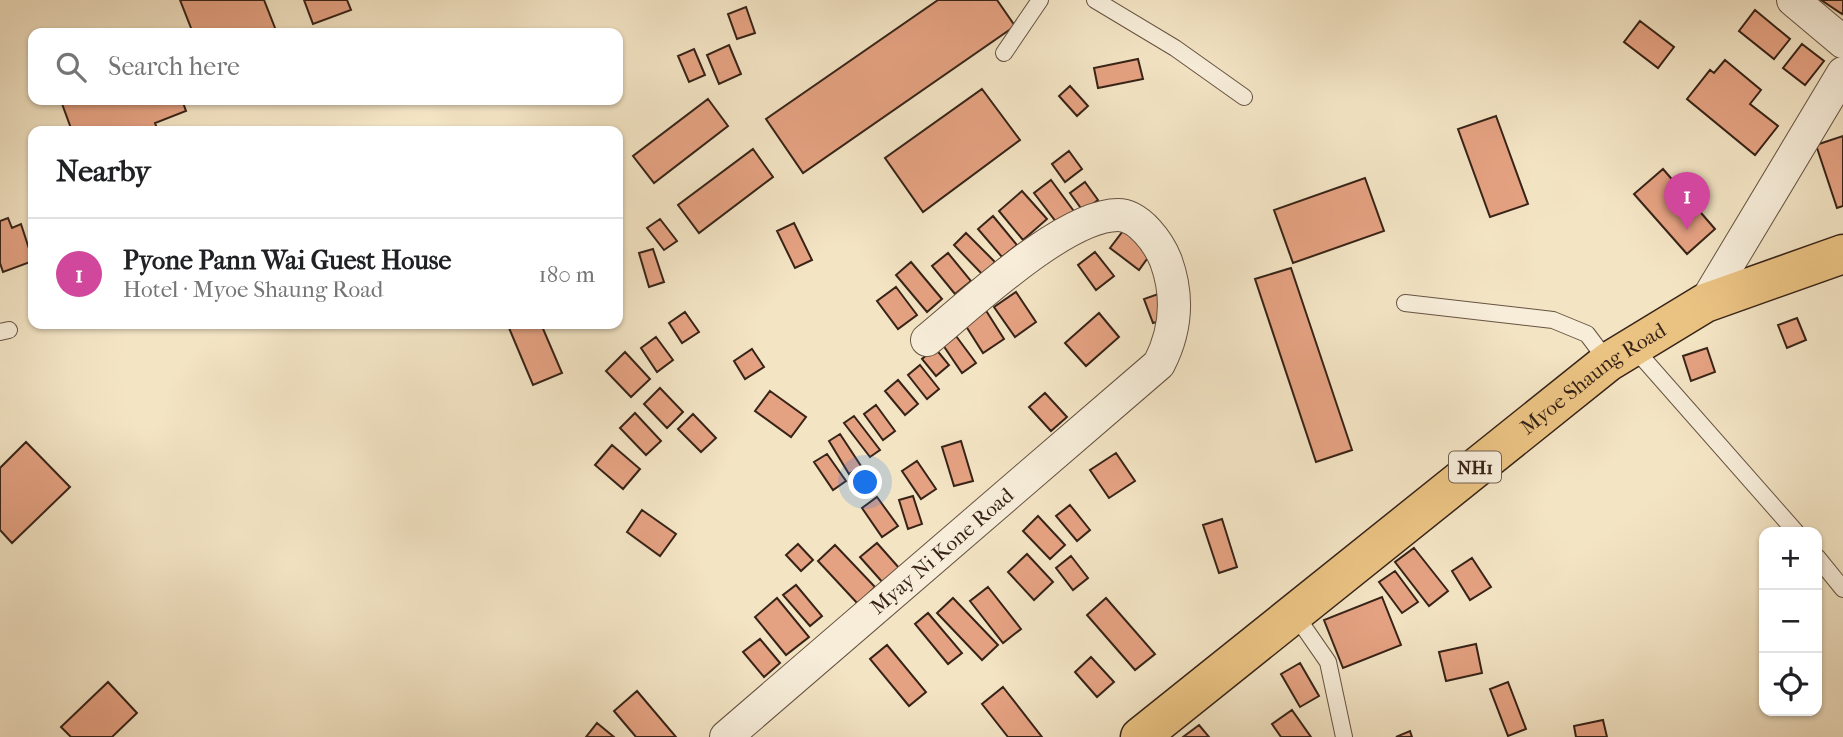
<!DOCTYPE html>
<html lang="en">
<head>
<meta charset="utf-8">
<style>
	:root { --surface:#fff; --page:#f2f2f2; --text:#202124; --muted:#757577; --line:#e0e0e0; --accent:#db2777 }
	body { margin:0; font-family:"IM FELL French Canon",serif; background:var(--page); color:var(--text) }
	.controls { position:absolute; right:21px; bottom:21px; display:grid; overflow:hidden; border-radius:14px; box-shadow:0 2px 5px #0004 }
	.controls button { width:63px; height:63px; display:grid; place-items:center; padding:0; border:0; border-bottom:2px solid var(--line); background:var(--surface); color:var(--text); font:35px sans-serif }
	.you { position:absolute; left:866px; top:483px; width:24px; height:24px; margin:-18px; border:5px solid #fff; border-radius:50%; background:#1a73e8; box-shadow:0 0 0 10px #1a73e833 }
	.badge { display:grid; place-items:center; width:46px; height:46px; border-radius:50%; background:var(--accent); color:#fff; font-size:23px; font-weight:700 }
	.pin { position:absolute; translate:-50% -58px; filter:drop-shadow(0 2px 4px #0008) }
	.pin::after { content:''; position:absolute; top:37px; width:24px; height:21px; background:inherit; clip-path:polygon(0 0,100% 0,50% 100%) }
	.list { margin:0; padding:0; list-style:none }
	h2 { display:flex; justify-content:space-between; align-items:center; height:91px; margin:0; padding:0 28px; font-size:30px }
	h2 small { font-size:23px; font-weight:400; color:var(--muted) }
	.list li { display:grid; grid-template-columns:46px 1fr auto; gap:21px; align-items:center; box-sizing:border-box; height:112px; padding:0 28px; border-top:2px solid var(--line) }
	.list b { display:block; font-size:26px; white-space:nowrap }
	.list p { margin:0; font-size:23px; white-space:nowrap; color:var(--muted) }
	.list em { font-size:23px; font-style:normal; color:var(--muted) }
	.icon { flex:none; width:38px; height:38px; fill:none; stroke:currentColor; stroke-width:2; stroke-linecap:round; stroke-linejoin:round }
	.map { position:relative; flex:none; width:1843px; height:737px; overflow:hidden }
	.search { position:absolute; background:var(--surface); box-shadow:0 2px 5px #0004; left:28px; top:28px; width:595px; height:77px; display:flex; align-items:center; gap:18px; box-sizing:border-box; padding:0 24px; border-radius:14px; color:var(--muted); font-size:26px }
	.panel { position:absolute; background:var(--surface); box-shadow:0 2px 5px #0004; left:28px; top:126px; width:595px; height:203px; border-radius:14px }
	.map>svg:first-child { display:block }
	.building { fill:#e5a282; stroke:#372317; stroke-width:2 }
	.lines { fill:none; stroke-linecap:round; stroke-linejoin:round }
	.lane-casing { stroke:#665342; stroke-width:18 }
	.street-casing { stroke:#665342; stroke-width:34 }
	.highway-casing { stroke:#372317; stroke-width:41 }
	.lane { stroke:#f7edd9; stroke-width:16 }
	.street { stroke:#f7edd9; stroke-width:32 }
	.highway { stroke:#eac282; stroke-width:38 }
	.labels { text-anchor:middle; stroke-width:5; stroke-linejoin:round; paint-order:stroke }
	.shield { fill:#f7edd9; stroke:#716051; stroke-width:2 }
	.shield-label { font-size:19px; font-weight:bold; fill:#372317 }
	.street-label { font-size:21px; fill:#372317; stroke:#f7edd9 }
</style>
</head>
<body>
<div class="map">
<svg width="1843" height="737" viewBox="0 0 1843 737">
	<rect width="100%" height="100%" fill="#f3e4c4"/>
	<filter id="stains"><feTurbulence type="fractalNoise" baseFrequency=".00286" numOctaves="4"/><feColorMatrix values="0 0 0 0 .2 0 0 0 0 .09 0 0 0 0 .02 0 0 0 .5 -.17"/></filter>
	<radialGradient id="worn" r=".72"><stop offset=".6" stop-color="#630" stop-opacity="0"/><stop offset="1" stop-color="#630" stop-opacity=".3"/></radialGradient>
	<!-- building -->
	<path class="building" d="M180,0H264L277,33H193Z
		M304,0H347L351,10L313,24Z
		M938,0H997L1015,26L803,173L766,119Z
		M1821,0H1843V12L1842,14Z
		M746,7L755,33L737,39L728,14Z
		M1755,10L1790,39L1774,59L1739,31Z
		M1640,21L1674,47L1658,68L1624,42Z
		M1802,44L1824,61L1805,85L1783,68Z
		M729,45L741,74L719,84L707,55Z
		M694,49L705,75L689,82L678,56Z
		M1138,59L1143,79L1098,88L1094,68Z
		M1725,60L1761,90L1750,104L1778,126L1755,155L1687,99L1710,70L1714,73Z
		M1070,86L1088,106L1077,116L1059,96Z
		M982,89L1020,140L923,212L885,158Z
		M708,99L728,126L654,183L633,156Z
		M182,100L186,111L155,123L158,131H72L61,101Z
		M1496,116L1528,204L1490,217L1458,129Z
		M1843,136V206L1837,208L1816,145Z
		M753,149L773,177L699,233L678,205Z
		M1069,151L1082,169L1065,182L1052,164Z
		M1663,169L1715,229L1687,254L1634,194Z
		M1365,178L1384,231L1293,263L1274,210Z
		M1051,180L1076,214L1060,227L1034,193Z
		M1085,182L1098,200L1083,211L1070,193Z
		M1022,191L1047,219L1023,240L999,211Z
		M993,216L1017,245L1002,257L978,229Z
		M8,218L12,228L21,224L33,261L3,272L0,263V221Z
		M660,219L677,241L664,250L647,228Z
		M794,223L812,260L795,268L777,231Z
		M1123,231L1152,252L1139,270L1110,248Z
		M966,233L995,262L983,275L954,245Z
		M653,249L664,282L649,287L639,253Z
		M1095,252L1114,276L1096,290L1078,265Z
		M948,253L971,281L955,294L932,266Z
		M911,262L942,299L927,312L896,275Z
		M1291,268L1352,450L1316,462L1255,279Z
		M896,287L917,315L898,329L877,301Z
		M1016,292L1036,322L1015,337L994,307Z
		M1161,293L1170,318L1153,323L1144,299Z
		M985,309L1004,339L983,353L964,323Z
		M685,312L699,332L682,343L669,323Z
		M1099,313L1119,337L1086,366L1065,343Z
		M1797,318L1806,340L1787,348L1778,325Z
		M520,324H541L562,373L533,385L509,328Z
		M956,336L976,363L962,373L943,345Z
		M656,337L673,360L657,372L641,348Z
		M935,348L949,365L936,376L922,359Z
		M1707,348L1715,372L1691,381L1683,356Z
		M752,349L764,367L745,379L734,361Z
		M625,352L650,379L631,397L606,371Z
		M920,365L939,389L927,399L908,375Z
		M898,380L918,404L905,415L885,391Z
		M660,388L683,412L667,428L644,404Z
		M770,391L806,417L791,437L755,411Z
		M1045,393L1067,417L1051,431L1029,407Z
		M876,405L895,431L883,440L864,414Z
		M635,413L661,441L646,455L620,428Z
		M693,414L716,438L701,452L678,429Z
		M854,416L880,450L870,457L844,423Z
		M840,434L861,466L849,474L829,441Z
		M961,441L973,481L954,486L942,447Z
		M26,442L70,487L12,543L0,530V468Z
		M612,445L640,469L623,489L595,465Z
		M1116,453L1135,481L1109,498L1090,470Z
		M827,454L846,481L833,490L814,462Z
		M917,461L936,489L921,499L902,471Z
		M913,496L922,524L908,529L899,500Z
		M877,497L898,526L882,537L862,508Z
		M1070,505L1090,530L1077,541L1056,516Z
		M642,510L676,534L660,556L627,532Z
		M1038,516L1065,545L1050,559L1023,531Z
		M1222,519L1237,567L1219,573L1203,525Z
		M877,543L900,569L884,584L860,557Z
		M798,544L813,560L801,571L786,555Z
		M835,545L875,587L858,604L818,561Z
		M1414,548L1448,591L1429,606L1395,562Z
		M1027,554L1053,582L1034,600L1008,572Z
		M1071,556L1088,578L1073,590L1056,568Z
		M1472,558L1491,587L1470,600L1452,571Z
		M1395,571L1418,602L1402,613L1379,582Z
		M796,585L822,616L810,626L783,595Z
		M988,587L1021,629L1003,643L970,601Z
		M1382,597L1401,645L1343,668L1324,620Z
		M777,598L809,637L786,655L755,617Z
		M953,598L998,645L982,660L937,613Z
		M1106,598L1155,654L1135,670L1087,615Z
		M928,613L962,653L948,664L915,624Z
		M760,639L780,663L764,677L743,652Z
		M1476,644L1482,673L1446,681L1439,652Z
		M887,645L926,692L909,706L870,659Z
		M1091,657L1114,682L1097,697L1075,672Z
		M1300,663L1319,696L1300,707L1281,674Z
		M108,682L137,713L112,737H71L61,727Z
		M1508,682L1526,729L1508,736L1490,689Z
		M1003,687L1042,737H1008L982,704Z
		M637,691L676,737H636L614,711Z
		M1292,710L1311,737H1281L1272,724Z
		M1603,720L1607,737H1576L1574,726Z
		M597,723L614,737H586Z
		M1199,725L1209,737H1183Z
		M1410,731L1412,737H1396Z"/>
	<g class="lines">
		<defs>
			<path id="lane" d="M1095,0L1175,48L1244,97
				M1004,53L1040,0
				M1405,303L1553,320L1587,334L1608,362
				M0,332L9,330
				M1633,347L1796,532
				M1817,557L1843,589
				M1294,613L1328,662L1344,737"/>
			<g id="street">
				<path d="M1793,0L1843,42"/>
				<path d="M1705,303L1843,73"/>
				<path id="s1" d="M726,737L1159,364C1176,331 1179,297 1166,261C1159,243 1139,215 1118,215C1064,215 969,306 927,340"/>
			</g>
			<g id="highway">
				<path id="s2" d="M1140,737L1608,362L1705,303L1843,254"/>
			</g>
		</defs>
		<!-- lane casing -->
		<use href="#lane" class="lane-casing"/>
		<!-- street casing -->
		<use href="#street" class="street-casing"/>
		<!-- highway casing -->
		<use href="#highway" class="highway-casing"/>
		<!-- lane -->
		<use href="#lane" class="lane"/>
		<!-- street -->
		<use href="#street" class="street"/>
		<!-- highway -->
		<use href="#highway" class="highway"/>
	</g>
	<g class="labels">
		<!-- shield labels -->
		<rect class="shield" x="1449" y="451.5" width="52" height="31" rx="5"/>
		<g class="shield-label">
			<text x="1475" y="474">NH1</text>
		</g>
		<!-- street labels -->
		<g class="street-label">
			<text dy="7" stroke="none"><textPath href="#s2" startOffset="578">Myoe Shaung Road</textPath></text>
			<text dy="7" stroke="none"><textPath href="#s1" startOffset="285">Myay Ni Kone Road</textPath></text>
		</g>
	</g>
	<rect width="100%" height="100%" filter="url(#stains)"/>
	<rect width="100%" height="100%" fill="url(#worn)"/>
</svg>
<div class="controls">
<button>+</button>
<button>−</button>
<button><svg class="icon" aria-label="locate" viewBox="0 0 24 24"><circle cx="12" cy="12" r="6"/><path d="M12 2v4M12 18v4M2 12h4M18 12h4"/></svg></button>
</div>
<div class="you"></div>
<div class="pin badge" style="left:1687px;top:230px;background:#d1479c">1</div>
<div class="search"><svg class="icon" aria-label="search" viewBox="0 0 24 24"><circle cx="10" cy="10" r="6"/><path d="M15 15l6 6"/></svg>Search here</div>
<section class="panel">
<h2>Nearby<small></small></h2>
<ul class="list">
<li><span class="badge" style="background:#d1479c">1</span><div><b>Pyone Pann Wai Guest House</b><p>Hotel · Myoe Shaung Road</p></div><em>180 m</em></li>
</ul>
</section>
</div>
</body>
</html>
